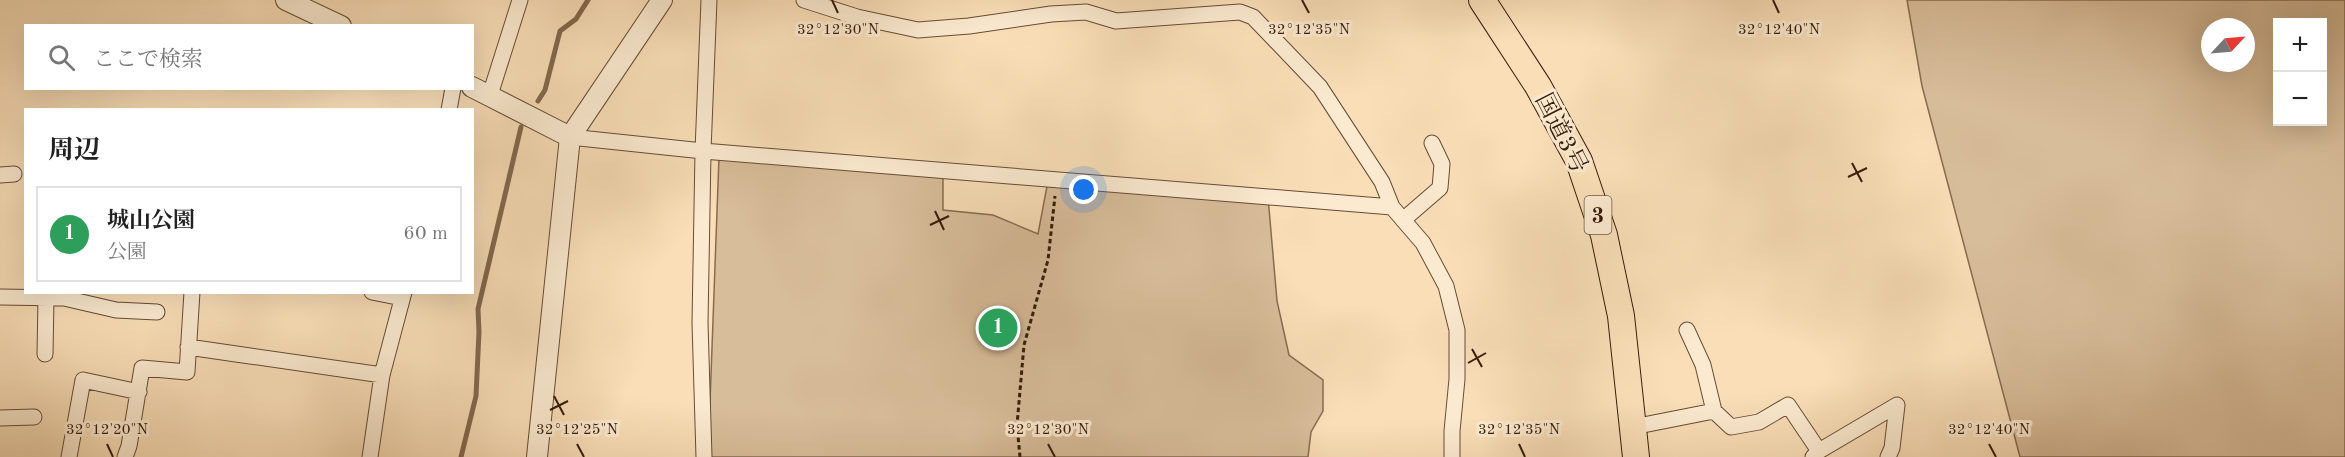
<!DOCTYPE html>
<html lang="ja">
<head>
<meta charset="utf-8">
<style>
	:root { --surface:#fff; --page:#f6f6f6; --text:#222; --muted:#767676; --line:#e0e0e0; --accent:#8f2418 }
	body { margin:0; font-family:"Old Standard TT","Noto Serif JP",serif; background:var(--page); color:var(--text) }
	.controls { position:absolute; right:18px; top:18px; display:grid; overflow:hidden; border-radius:0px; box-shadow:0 6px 24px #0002 }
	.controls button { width:54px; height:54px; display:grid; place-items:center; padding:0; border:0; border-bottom:2px solid var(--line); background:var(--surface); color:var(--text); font:30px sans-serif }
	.compass { position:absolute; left:2201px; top:18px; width:54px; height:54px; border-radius:50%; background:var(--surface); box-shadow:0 6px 24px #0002; rotate:64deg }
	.you { position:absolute; left:1084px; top:190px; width:21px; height:21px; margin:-15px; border:4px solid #fff; border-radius:50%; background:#1a73e8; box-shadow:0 0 0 9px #1a73e833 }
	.badge { display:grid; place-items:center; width:39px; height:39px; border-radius:50%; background:var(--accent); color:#fff; font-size:20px; font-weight:700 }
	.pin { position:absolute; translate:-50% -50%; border:3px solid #fff; box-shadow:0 2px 6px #0006 }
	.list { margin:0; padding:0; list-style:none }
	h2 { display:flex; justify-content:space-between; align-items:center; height:78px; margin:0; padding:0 24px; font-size:26px }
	h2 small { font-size:20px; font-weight:400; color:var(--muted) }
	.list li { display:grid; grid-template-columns:39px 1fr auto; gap:18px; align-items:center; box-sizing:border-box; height:96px; margin:0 12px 12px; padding:0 12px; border:2px solid var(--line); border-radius:0px }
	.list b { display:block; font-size:22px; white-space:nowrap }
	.list p { margin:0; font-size:20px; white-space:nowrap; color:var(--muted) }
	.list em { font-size:20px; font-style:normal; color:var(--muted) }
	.icon { flex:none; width:33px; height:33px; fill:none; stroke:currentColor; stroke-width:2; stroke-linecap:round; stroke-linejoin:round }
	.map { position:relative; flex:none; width:2345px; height:457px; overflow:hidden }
	.search { position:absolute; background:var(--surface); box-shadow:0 6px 24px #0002; left:24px; top:24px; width:450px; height:66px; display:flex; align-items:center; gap:15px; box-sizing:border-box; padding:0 21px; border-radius:0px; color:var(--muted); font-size:22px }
	.panel { position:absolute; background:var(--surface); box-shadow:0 6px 24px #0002; left:24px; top:108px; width:450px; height:186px; border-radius:0px }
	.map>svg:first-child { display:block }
	.green { fill:#d8bd9a; stroke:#876c52; stroke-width:1.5; fill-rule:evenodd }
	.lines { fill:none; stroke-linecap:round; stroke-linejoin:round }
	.stream { stroke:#83684e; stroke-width:5 }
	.minor-casing { stroke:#674c35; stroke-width:17 }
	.tertiary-casing { stroke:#674c35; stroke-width:22 }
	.trunk-casing { stroke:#361b0a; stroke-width:28 }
	.path { stroke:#361b0a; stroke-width:3; stroke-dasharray:4.5 3; stroke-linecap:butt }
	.minor { stroke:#fbead0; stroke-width:15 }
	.tertiary { stroke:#fbead0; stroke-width:20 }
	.trunk { stroke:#f9deb7; stroke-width:26 }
	.ticks { fill:none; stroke:#361b0a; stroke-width:2 }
	.labels { text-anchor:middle; stroke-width:6; stroke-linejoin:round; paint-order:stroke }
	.shield { fill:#fbead0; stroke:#715945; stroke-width:1.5 }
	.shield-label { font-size:22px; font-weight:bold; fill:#361b0a }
	.street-label { font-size:24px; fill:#361b0a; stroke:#fbead0 }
	.ticks-label { font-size:15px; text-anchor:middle; fill:#361b0a; stroke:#fbead0; stroke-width:6; stroke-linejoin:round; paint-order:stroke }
</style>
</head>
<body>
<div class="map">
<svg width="2345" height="457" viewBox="0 0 2345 457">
	<rect width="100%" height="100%" fill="#f9deb7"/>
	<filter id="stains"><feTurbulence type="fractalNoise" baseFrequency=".00333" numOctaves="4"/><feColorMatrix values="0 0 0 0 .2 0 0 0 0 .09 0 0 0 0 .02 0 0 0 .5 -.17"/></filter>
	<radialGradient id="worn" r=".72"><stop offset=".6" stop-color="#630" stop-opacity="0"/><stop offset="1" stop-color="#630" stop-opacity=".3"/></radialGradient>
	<!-- green -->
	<path class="green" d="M1907,0H2345V457H2020L1922,86ZM2278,22H2322V122H2278ZM2210,27H2246V63H2210Z
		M719,157L943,170V210L993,215L1038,234L1047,186L1268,197L1277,301L1289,355L1323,380V411L1311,432L1308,457H708Z"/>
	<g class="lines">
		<!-- stream -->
		<path class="stream" d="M538,101L545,90L560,31L576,19L588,0
			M461,457L476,396L479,332L478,309L521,127"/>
		<defs>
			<path id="minor" d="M804,0L857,17L918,30L969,26L1051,14L1086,12L1116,21L1240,12L1253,17L1320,87L1382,182L1392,207L1423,243L1446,286L1457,330V379L1452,431V457
				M490,95L520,0
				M449,110L453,88
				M570,137L703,151L1392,207
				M0,175L14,174
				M1403,220L1440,188L1442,164L1432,143
				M372,292L402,298
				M0,297L64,298L116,310L157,312
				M1687,330L1703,365L1714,411
				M188,347L382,375
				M45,354L46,298
				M0,418L34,417
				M1633,427L1714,411L1731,427L1759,422L1788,405L1819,451L1813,457
				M1819,451L1897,405L1892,448L1888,457
				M69,457L83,380L139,392
				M125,457L129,446L142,368L187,372L192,292
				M370,457L382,375L404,292
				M704,457L700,323L703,151L709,0"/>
			<path id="tertiary" d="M286,0L341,26
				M472,87L570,137
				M537,457L570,137L662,0"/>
			<path id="trunk" d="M1482,0L1538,86L1579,161L1604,235L1621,316L1636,457"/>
		</defs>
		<!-- minor casing -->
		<use href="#minor" class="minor-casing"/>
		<!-- tertiary casing -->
		<use href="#tertiary" class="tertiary-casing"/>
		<!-- trunk casing -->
		<use href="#trunk" class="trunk-casing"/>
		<!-- path -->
		<path class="path" d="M1020,457L1017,425L1024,345L1048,260L1055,196"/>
		<!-- minor -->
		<use href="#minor" class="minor"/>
		<!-- tertiary -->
		<use href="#tertiary" class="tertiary"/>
		<!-- trunk -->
		<use href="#trunk" class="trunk"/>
	</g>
	<!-- ticks -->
	<path class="ticks" d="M832,0L838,13M1302,0L1309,13M1773,0L1779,13M1852,163L1862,182M1848,177L1867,168M935,211L944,230M930,225L949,216M1472,349L1482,367M1468,363L1486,353M554,396L564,415M550,410L568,401M107,444L113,457M577,444L584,457M1048,444L1055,457M1519,444L1525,457M1989,444L1996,457"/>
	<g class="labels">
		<!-- shield labels -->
		<rect class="shield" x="1584.5" y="196" width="27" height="38" rx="4.5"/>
		<g class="shield-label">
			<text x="1598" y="223">3</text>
		</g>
		<!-- street labels -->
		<g class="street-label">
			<text transform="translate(1562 133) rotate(63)" y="8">国道3号</text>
		</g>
	</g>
	<g class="ticks-label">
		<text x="838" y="34">32°12'30"N</text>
		<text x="1309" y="34">32°12'35"N</text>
		<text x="1779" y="34">32°12'40"N</text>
		<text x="107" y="434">32°12'20"N</text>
		<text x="577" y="434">32°12'25"N</text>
		<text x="1048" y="434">32°12'30"N</text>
		<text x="1519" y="434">32°12'35"N</text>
		<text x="1989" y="434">32°12'40"N</text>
	</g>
	<rect width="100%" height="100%" filter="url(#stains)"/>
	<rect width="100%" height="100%" fill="url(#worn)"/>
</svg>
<div class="controls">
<button>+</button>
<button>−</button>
</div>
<svg class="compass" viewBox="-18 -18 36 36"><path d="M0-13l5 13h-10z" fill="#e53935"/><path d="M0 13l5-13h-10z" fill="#767676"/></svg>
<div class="you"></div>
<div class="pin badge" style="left:998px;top:328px;background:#2e9e5b">1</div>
<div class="search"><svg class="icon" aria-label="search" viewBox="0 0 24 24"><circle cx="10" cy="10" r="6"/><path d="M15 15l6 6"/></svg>ここで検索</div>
<section class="panel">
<h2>周辺<small></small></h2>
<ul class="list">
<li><span class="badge" style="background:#2e9e5b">1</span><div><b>城山公園</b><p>公園</p></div><em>60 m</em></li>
</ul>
</section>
</div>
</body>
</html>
